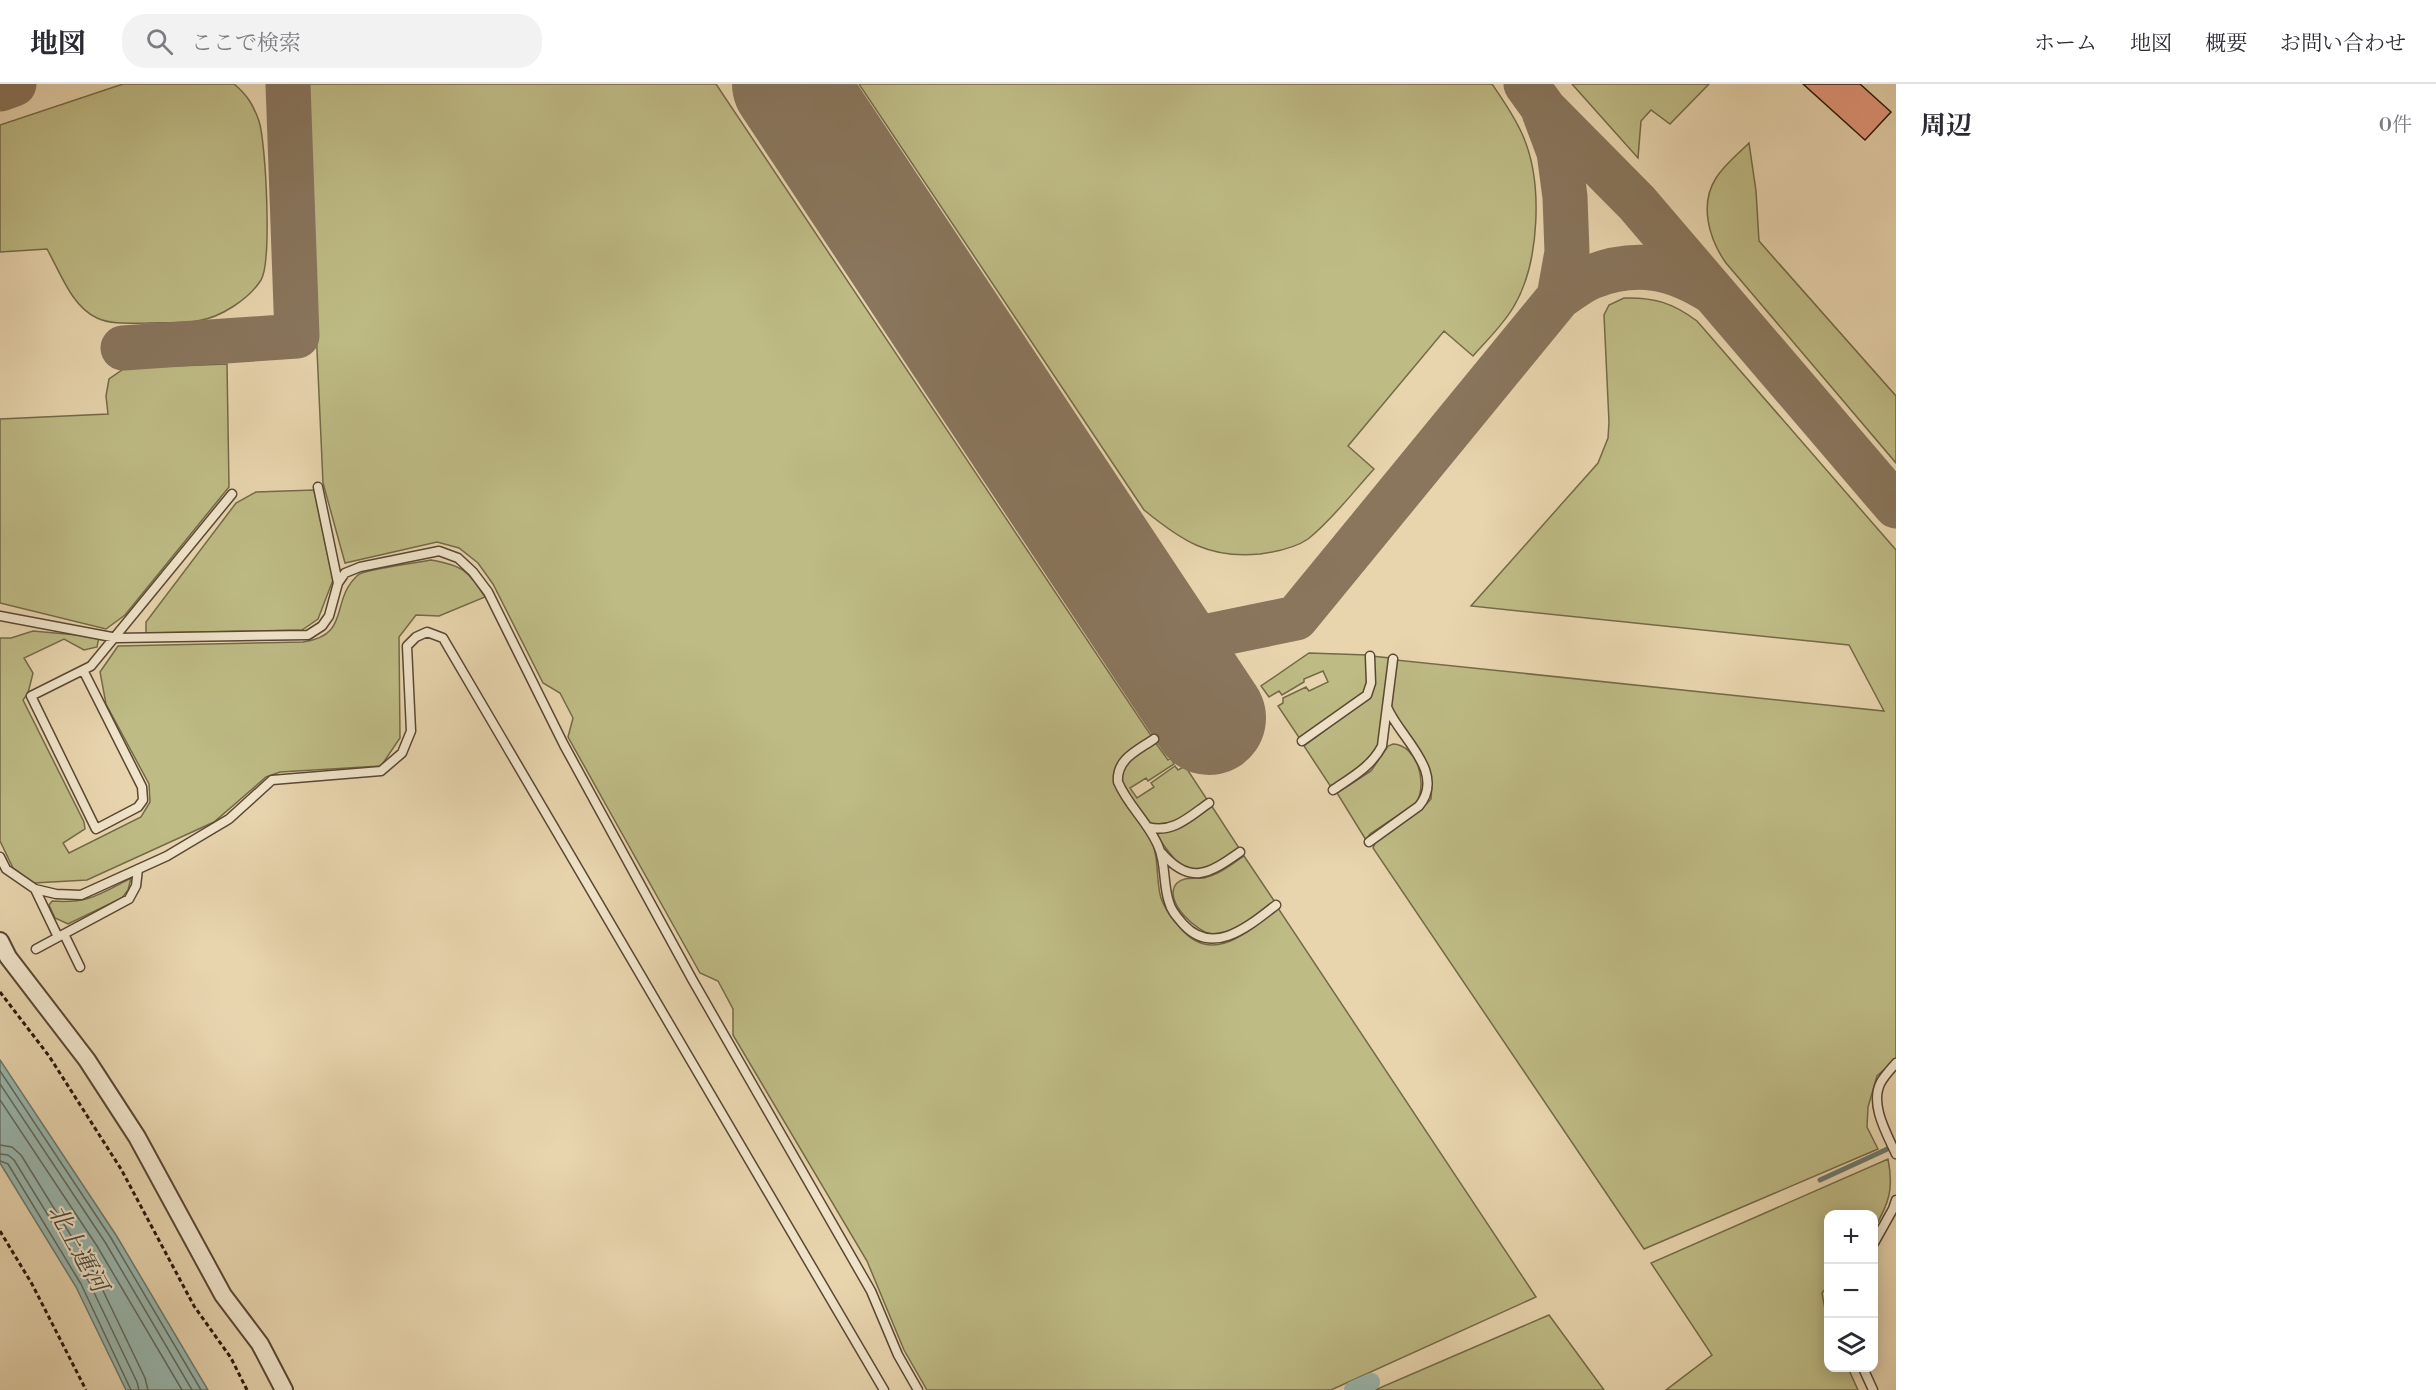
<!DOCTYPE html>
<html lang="ja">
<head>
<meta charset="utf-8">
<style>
	:root { --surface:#fff; --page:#f2f2f3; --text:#2b2b33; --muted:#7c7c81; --line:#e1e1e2 }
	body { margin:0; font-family:"Libre Bodoni","Noto Serif JP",serif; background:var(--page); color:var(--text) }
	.controls { position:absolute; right:18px; bottom:18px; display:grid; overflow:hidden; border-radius:12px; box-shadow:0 3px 15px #0003 }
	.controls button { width:54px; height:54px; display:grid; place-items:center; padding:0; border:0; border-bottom:2px solid var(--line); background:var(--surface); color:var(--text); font:30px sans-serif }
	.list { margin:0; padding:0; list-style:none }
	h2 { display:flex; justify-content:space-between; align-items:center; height:78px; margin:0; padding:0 24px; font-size:26px }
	h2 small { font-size:20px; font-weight:400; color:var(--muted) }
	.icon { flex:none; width:33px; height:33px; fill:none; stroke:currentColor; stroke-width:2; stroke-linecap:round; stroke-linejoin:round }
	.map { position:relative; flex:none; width:1896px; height:1306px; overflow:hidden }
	header { display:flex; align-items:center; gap:36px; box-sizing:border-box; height:84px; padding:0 30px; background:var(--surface); border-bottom:2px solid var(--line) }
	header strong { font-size:28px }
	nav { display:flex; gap:33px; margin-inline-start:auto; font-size:21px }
	.search { width:420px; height:54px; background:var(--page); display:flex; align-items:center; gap:15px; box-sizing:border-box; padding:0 21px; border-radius:24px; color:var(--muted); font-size:22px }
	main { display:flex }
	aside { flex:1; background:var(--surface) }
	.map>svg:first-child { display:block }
	.green { fill:#bebb85; stroke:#746a48; stroke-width:1.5 }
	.water { fill:#98b8af; stroke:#6c786e; stroke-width:1.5 }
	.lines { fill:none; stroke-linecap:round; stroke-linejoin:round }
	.shore { stroke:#61685e; stroke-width:1.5 }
	.stream { stroke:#6c786e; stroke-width:5 }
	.canal { stroke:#98b8af; stroke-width:18 }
	.taxiway { stroke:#89765d; stroke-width:45 }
	.runway { stroke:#89765d; stroke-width:114 }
	.building { fill:#e5987b; stroke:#2a180c; stroke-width:1.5 }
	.service-casing { stroke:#5a4734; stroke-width:11 }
	.minor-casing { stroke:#5a4734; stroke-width:20 }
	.path { stroke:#2a180c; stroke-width:3; stroke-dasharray:4.5 3; stroke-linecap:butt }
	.service { stroke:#f0e4ca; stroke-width:8 }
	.minor { stroke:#f0e4ca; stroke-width:16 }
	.labels { text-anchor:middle; stroke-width:4.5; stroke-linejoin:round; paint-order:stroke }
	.water-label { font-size:24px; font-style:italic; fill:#4b483d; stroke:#f0e4ca }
</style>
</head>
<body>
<header>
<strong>地図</strong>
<div class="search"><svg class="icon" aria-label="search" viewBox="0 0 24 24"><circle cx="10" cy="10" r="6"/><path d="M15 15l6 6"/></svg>ここで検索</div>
<nav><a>ホーム</a><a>地図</a><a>概要</a><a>お問い合わせ</a></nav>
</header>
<main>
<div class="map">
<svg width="1896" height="1306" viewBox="0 0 1896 1306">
	<rect width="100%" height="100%" fill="#e8d5ae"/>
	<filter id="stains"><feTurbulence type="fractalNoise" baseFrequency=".00333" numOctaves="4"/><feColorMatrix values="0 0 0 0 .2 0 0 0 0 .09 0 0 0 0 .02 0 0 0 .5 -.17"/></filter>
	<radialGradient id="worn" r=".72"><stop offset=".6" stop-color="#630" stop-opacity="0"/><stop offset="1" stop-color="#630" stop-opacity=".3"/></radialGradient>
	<!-- green -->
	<path class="green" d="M123,0H234C247,11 253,20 259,37C266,59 272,178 261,196C249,215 220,234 197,237C181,240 163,238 147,239C131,239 112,241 97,234C72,223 60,188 47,165L0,168V41Z
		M305,0H716L1152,653C1138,662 1116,671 1115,689C1113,716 1141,734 1151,756C1159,773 1156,792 1160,810C1162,821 1171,832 1178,841C1211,884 1247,848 1278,824L1536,1213L1331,1306H927L904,1266L867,1177L733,951V925L718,897L700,889L568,653L573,634L560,609L543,599L493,500L478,479L459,464L437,458L345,479L323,399Z
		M859,0H1492C1503,16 1515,33 1523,52C1543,98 1540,178 1514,222C1504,240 1487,256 1473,272L1444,247L1348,362L1374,385C1353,408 1332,436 1308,455C1295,464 1275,468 1260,470C1209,475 1182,457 1144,426Z
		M1572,0H1709L1670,40L1651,26L1641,37L1638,74Z
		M1749,59L1756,107L1759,157L1896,312V379L1726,179C1709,155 1699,121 1716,94C1725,80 1738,70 1749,59Z
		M1624,214C1654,213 1673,219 1697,237L1896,466V975L1877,992L1868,1023L1867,1043L1878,1065L1644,1165L1373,764L1376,757L1422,725L1431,715C1436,665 1406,665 1393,627C1388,613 1394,591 1396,576L1884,627L1849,561L1471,522L1598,379L1608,354L1609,338L1604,231L1609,221Z
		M227,280L229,403L125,531L106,545L0,519V335L108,330L106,312L109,295L125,284Z
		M314,406L333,496L318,535L302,546L146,549V538L236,419L256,408Z
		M431,476C464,482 467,486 485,513L439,532L416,531L399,553L400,654L381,682L280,688L266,693L214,738L87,796L34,799L13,784L0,757V554H11L33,547L99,553L97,563L84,566L64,555L24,574L33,589L28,609L23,616L84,738L85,745L63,759L69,769L141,733L150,718L149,700L106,620L100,588L118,562L303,558C352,551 329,517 358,491C365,485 418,479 431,476Z
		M1309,569L1367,571V597L1365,609L1300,655L1278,622L1283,619V614L1306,603L1309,607L1328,598L1323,587L1304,595V598L1282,611L1279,607L1269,613L1261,602Z
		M1371,572L1390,574L1378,663L1368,677L1331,703L1304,662L1371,612Z
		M1155,658L1168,676L1171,674L1174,680L1148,697L1146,694L1130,704L1137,714L1154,703L1151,699L1175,682L1178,686L1185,682L1208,717L1172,740L1158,743L1148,738L1122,701L1121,693L1127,677Z
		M1393,660C1418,661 1428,701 1416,719L1370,750L1366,756L1337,709L1371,687L1388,662Z
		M1211,721L1239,764C1197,794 1188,798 1158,753V749L1172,746Z
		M1244,772L1275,818C1259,829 1236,852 1215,851C1198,850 1161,816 1177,799C1184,792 1195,795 1204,794C1219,791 1232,780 1244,772Z
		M131,794L128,806L122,814L68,840L55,834L49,821L52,817C88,820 100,810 131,794Z
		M1888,1075C1894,1105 1889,1119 1874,1145V1130H1828V1202L1822,1209L1828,1242V1284H1848L1858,1306H1666L1712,1271L1651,1179Z
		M1549,1231L1604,1306H1375Z"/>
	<!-- water -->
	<path class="water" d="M0,976L116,1151L208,1306H126L76,1203L0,1079Z"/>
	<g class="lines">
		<!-- shore -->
		<path class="shore" d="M0,987L111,1154L201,1306
			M0,1000L105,1158L192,1306
			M0,1016L97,1162L182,1306
			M0,1061L12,1063L21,1071L96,1192L145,1294L148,1306
			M0,1070L8,1071L14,1076L88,1196L137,1298L139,1306
			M0,1077L8,1080L81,1200L131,1306"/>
		<!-- stream -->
		<path class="stream" d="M1820,1096L1894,1062"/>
		<!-- canal -->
		<path class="canal" d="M1353,1306L1371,1298"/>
		<!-- taxiway -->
		<path class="taxiway" d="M1526,0L1544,25L1637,119L1896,422
			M0,5L14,0
			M1544,28L1559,68L1565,113L1567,168L1559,213
			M123,264L297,252L288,0
			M1160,562L1296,534L1559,213C1569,207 1580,197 1591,193C1637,175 1674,183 1714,209"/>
		<!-- runway -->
		<path class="runway" d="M789,0L1209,634"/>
	</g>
	<!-- building -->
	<path class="building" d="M1803,0H1860L1891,28L1865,56Z"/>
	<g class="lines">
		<defs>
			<path id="service" d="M318,403L338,499
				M0,532L117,554L308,551L322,542L329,532L338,499L345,489L360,483L439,467L458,474L473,488L488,508L564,661L692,895L871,1207L898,1271L918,1306
				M83,586L142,703L143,716L138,723L96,745L31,612L91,582L232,410
				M1154,655C1137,667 1116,675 1118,698C1128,722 1150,740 1159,764C1166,781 1163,801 1169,818C1171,827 1178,834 1184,841C1214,873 1250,841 1276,821
				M1302,657L1367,611L1371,599L1370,572
				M1333,706C1352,693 1371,683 1382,662L1393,575
				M1148,743C1173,750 1190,732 1209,719
				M1369,758L1419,722C1447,688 1399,653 1387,623
				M1161,768C1190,802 1209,790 1240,768
				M0,773L6,785L35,805L56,810L81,811L167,772L229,735L272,696L381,687L402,669L411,647L407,562L416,553L427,548L443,554L884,1306
				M35,805L58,853
				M64,850L80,883
				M36,865L129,815L136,802L138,785
				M1896,979C1891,985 1885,991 1881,998C1869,1020 1887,1050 1896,1070
				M1874,1159L1893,1125L1896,1116
				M1863,1284L1873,1306"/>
			<path id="minor" d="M0,857L8,873L87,976L137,1053L223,1211L260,1260L284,1306"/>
		</defs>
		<!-- service casing -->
		<use href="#service" class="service-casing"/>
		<!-- minor casing -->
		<use href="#minor" class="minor-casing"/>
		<!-- path -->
		<path class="path" d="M0,908L49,972L121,1085L194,1222L231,1274L247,1306
			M0,1147L32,1200L86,1306"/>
		<!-- service -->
		<use href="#service" class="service"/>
		<!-- minor -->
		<use href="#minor" class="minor"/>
	</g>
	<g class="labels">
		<!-- water labels -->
		<g class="water-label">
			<text transform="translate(78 1164) rotate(61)" y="8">北上運河</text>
		</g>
	</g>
	<rect width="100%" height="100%" filter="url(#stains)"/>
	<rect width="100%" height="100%" fill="url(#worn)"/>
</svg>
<div class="controls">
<button>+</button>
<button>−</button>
<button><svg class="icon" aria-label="layers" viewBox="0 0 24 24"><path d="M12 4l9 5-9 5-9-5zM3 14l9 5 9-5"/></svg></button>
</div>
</div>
<aside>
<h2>周辺<small>0件</small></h2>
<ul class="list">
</ul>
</aside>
</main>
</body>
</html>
